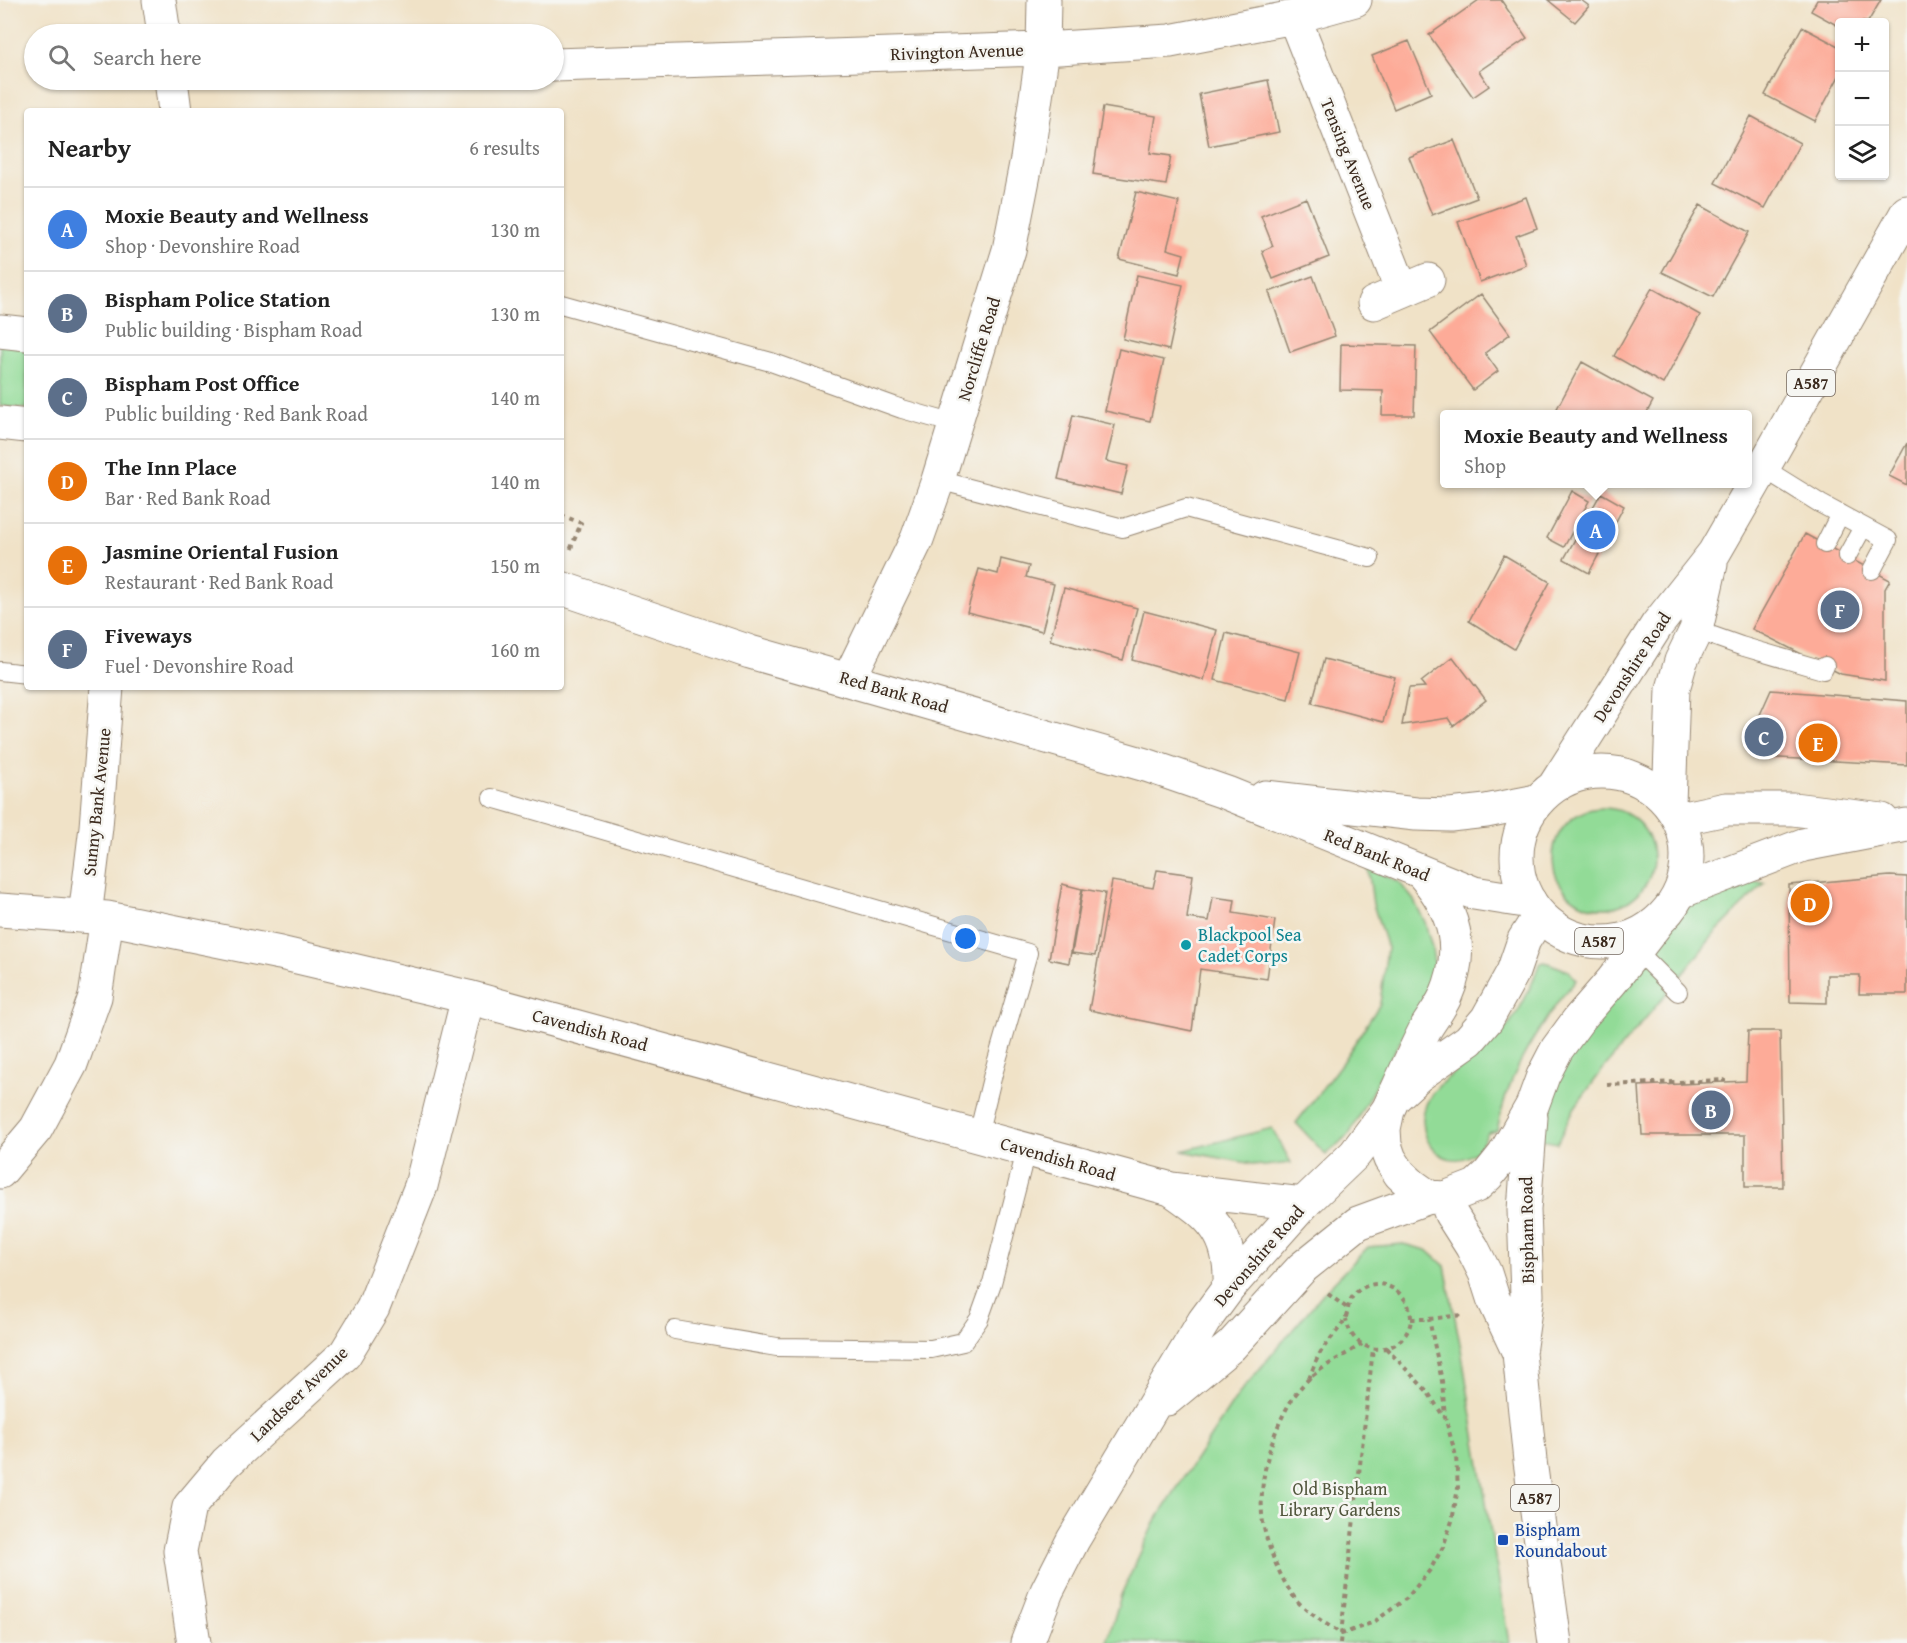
<!DOCTYPE html>
<html lang="en">
<head>
<meta charset="utf-8">
<style>
	:root { --surface:#fff; --page:#f6f6f6; --text:#222; --muted:#767676; --line:#e0e0e0; --accent:#db2777 }
	body { margin:0; font-family:"Gentium Book Plus",serif; background:var(--page); color:var(--text) }
	.controls { position:absolute; right:18px; top:18px; display:grid; overflow:hidden; border-radius:6px; box-shadow:0 2px 4px #0004 }
	.controls button { width:54px; height:54px; display:grid; place-items:center; padding:0; border:0; border-bottom:2px solid var(--line); background:var(--surface); color:var(--text); font:30px sans-serif }
	.you { position:absolute; left:966px; top:939px; width:21px; height:21px; margin:-15px; border:4px solid #fff; border-radius:50%; background:#1a73e8; box-shadow:0 0 0 9px #1a73e833 }
	.badge { display:grid; place-items:center; width:39px; height:39px; border-radius:50%; background:var(--accent); color:#fff; font-size:20px; font-weight:700 }
	.pin { position:absolute; translate:-50% -50%; border:3px solid #fff; box-shadow:0 2px 6px #0006 }
	.popup { position:absolute; left:1440px; top:410px; width:312px; height:78px; box-sizing:border-box; display:grid; place-content:center; border-radius:6px; background:var(--surface); filter:drop-shadow(0 2px 4px #0005); font-size:20px; white-space:nowrap; color:var(--muted) }
	.popup b { font-size:22px; color:var(--text) }
	.popup::after { content:''; position:absolute; left:50%; top:100%; margin-left:-12px; border:12px solid transparent; border-top-color:var(--surface) }
	.list { margin:0; padding:0; list-style:none }
	h2 { display:flex; justify-content:space-between; align-items:center; height:78px; margin:0; padding:0 24px; font-size:26px }
	h2 small { font-size:20px; font-weight:400; color:var(--muted) }
	.list li { display:grid; grid-template-columns:39px 1fr auto; gap:18px; align-items:center; box-sizing:border-box; height:84px; padding:0 24px; border-top:2px solid var(--line) }
	.list b { display:block; font-size:22px; white-space:nowrap }
	.list p { margin:0; font-size:20px; white-space:nowrap; color:var(--muted) }
	.list em { font-size:20px; font-style:normal; color:var(--muted) }
	.icon { flex:none; width:33px; height:33px; fill:none; stroke:currentColor; stroke-width:2; stroke-linecap:round; stroke-linejoin:round }
	.map { position:relative; flex:none; width:1907px; height:1643px; overflow:hidden }
	.search { position:absolute; background:var(--surface); box-shadow:0 2px 4px #0004; left:24px; top:24px; width:540px; height:66px; display:flex; align-items:center; gap:15px; box-sizing:border-box; padding:0 21px; border-radius:33px; color:var(--muted); font-size:22px }
	.panel { position:absolute; background:var(--surface); box-shadow:0 2px 4px #0004; left:24px; top:108px; width:540px; height:582px; border-radius:6px }
	.map>svg:first-child { display:block }
	.green { fill:#92db97; stroke:#66825a; stroke-width:1.5 }
	.building { fill:#fdab98 }
	.lines { fill:none; stroke-linecap:round; stroke-linejoin:round }
	.lane-casing { stroke:#968672; stroke-width:20 }
	.street-casing { stroke:#968672; stroke-width:35 }
	.secondary-casing { stroke:#968672; stroke-width:35 }
	.primary-casing { stroke:#968672; stroke-width:35 }
	.path { stroke:#968672; stroke-width:4; stroke-dasharray:4.5 4.5; stroke-linecap:butt }
	.lane { stroke:#fff; stroke-width:18 }
	.street { stroke:#fff; stroke-width:33 }
	.secondary { stroke:#fff; stroke-width:33 }
	.primary { stroke:#fff; stroke-width:33 }
	.culture-dot { fill:#0f9aa8; stroke:#f6f6f2; stroke-width:2 }
	.transit-dot { fill:#1a4fb4; stroke:#f6f6f2; stroke-width:2 }
	.labels { text-anchor:middle; stroke-width:5; stroke-linejoin:round; paint-order:stroke }
	.shield { fill:#f6f6f2; stroke:#73675e; stroke-width:1.5 }
	.shield-label { font-size:16px; font-weight:bold; fill:#3b2a1e }
	.street-label { font-size:18px; fill:#3b2a1e; stroke:#f6f6f2 }
	.culture-label { font-size:18px; fill:#0d838f; stroke:#f6f6f2; text-anchor:start }
	.park-label { font-size:18px; fill:#51563c; stroke:#f6f6f2 }
	.transit-label { font-size:18px; fill:#164399; stroke:#f6f6f2; text-anchor:start }
</style>
</head>
<body>
<div class="map">
<svg width="1907" height="1643" viewBox="0 0 1907 1643">
	<rect width="100%" height="100%" fill="#f6f6f2"/>
	<filter id="ink" filterUnits="userSpaceOnUse"><feTurbulence type="fractalNoise" baseFrequency=".0167" numOctaves="2"/><feDisplacementMap in="SourceGraphic" scale="12" xChannelSelector="R" yChannelSelector="G"/><feConvolveMatrix kernelMatrix="1 2 1 2 8 2 1 2 1" color-interpolation-filters="sRGB"/></filter>
	<filter id="wash" filterUnits="userSpaceOnUse"><feTurbulence type="fractalNoise" baseFrequency=".008" numOctaves="4" result="noise"/><feDisplacementMap in="SourceGraphic" scale="24" xChannelSelector="R" yChannelSelector="G"/><feGaussianBlur stdDeviation="1.35" result="paint"/><feColorMatrix in="noise" values="0 0 0 0 0 0 0 0 0 0 0 0 0 0 0 0 0 1.4 0 .05"/><feComposite in="paint" operator="in"/></filter>
	<g filter="url(#wash)">
		<rect width="100%" height="100%" fill="#f0e2c7"/>
		<!-- green -->
		<path class="green" d="M0,331L27,334V409L0,406Z
			M1553 858a50 50 0 1 1 100 0a50 50 0 1 1-100 0Z
			M1368,866L1399,882L1413,899L1425,922L1432,948L1436,979L1384,1069L1350,1133L1326,1155L1296,1123L1341,1064L1380,1004L1387,948L1373,904Z
			M1743,879L1765,883L1715,933L1681,976L1604,1068L1575,1107L1557,1143L1535,1139L1554,1069L1684,910L1695,901Z
			M1545,962L1569,971L1576,980C1571,988 1563,994 1558,1002C1529,1043 1506,1080 1497,1131L1488,1133C1484,1140 1481,1147 1475,1152C1454,1169 1428,1154 1424,1129C1423,1123 1422,1117 1424,1111C1430,1088 1449,1077 1466,1064C1479,1053 1492,1042 1504,1030C1521,1011 1530,989 1539,965L1541,963Z
			M1272,1128L1291,1163L1264,1166L1182,1151Z
			M1403,1244L1427,1250L1445,1266L1461,1349L1509,1643H1107L1121,1595L1154,1523L1238,1395L1325,1291L1368,1247Z"/>
		<g id="blocks">
			<!-- building -->
			<path class="building" d="M1479,0H1501L1527,38L1479,71L1489,86L1473,97L1429,35Z
				M1548,0H1581L1589,6L1575,22Z
				M1817,0H1881L1868,22H1840V27L1811,11Z
				M1802,27L1840,47V74L1815,121L1765,95Z
				M1409,41L1431,93L1394,109L1372,56Z
				M1268,80L1279,132L1209,146L1199,94Z
				M1103,107L1156,116L1150,153L1171,156L1166,185L1093,174Z
				M1751,116L1800,143L1765,208L1715,183Z
				M1454,140L1477,198L1432,215L1409,157Z
				M1136,192L1179,202L1167,249L1184,254L1179,274L1119,259Z
				M1526,197L1537,228L1516,236L1526,265L1480,282L1458,222Z
				M1306,198L1329,257L1273,279L1262,251L1273,246L1261,216Z
				M1700,205L1749,232L1713,297L1662,272Z
				M1137,275L1183,285L1169,350L1123,339Z
				M1313,276L1335,336L1290,352L1269,292Z
				M1652,288L1700,315L1663,384L1614,356Z
				M1481,294L1510,334L1485,353L1498,371L1473,390L1430,332Z
				M1341,344L1416,346L1414,415H1382L1383,391L1340,390Z
				M1119,349L1164,360L1150,421L1105,411Z
				M1582,362L1653,401L1646,414H1554Z
				M1073,415L1115,425L1106,461L1128,466L1121,494L1058,479Z
				M1907,443V485L1889,476Z
				M1572,491L1589,501L1564,547L1547,538Z
				M1601,493L1624,506L1589,573L1564,559Z
				M1805,534L1890,580L1885,589V681L1841,674L1752,629Z
				M1504,555L1550,582L1514,649L1469,621Z
				M1001,559L1029,566L1026,577L1054,584L1042,631L967,612L979,569L998,574Z
				M1064,588L1137,608L1123,660L1050,640Z
				M1144,611L1217,630L1204,680L1132,660Z
				M1226,633L1300,652L1288,699L1215,680Z
				M1453,657L1486,700L1453,726L1448,718L1402,725L1409,688L1425,687L1421,682Z
				M1324,659L1395,677L1383,722L1312,703Z
				M1771,690L1907,701V765L1760,757L1746,746Z
				M1157,870L1193,875L1187,918L1209,921L1213,897L1235,900L1233,913L1275,920L1267,979L1200,969L1192,1031L1089,1010L1112,881L1153,888Z
				M1890,876L1907,877V994H1859L1860,975H1827V1003L1790,1002L1789,885Z
				M1062,884L1082,889L1069,963L1049,959Z
				M1083,889L1105,893L1095,956L1072,953Z
				M1748,1031H1780L1783,1187H1745V1135H1642L1639,1086L1746,1081Z"/>
		</g>
	</g>
	<g filter="url(#ink)">
		<use href="#blocks" fill-opacity="0" stroke="#968672" stroke-width="1.5"/>
		<g class="lines">
			<defs>
				<path id="lane" d="M561,304L771,362L902,409L955,424
					M1763,468L1821,504L1888,540L1872,570
					M938,480L1123,528L1186,508L1370,558
					M1825,544L1840,514
					M1847,556L1863,527
					M1696,630L1741,646L1823,670L1825,666
					M0,671L27,674
					M492,798L1028,953L993,1074L978,1135
					M1634,944L1636,950L1678,992
					M675,1330L777,1347L931,1349L963,1342L979,1319L992,1283L1026,1151"/>
				<path id="street" d="M159,0L164,34
					M1294,17L1402,291
					M554,65L1043,49L1170,41L1294,17L1355,0
					M171,80L175,111
					M1374,303L1428,280
					M0,331L27,334
					M849,679L917,539L938,480L1009,250L1027,159L1043,49L1044,0
					M0,910L107,918L280,953L468,997L1171,1189L1303,1204
					M85,916L96,827L107,687
					M0,1172L36,1129L71,1064L95,997L107,918
					M1171,1189C1212,1217 1232,1234 1230,1286
					M194,1643L180,1551L189,1507L226,1463L345,1354L373,1308L421,1186L468,997"/>
				<path id="secondary" d="M0,423L27,426
					M561,588L750,652L1149,766L1227,793L1474,893L1530,902
					M1265,797L1416,814L1450,815L1486,811L1537,801
					M1679,819L1726,809H1793L1882,820
					M1680,892L1803,845L1907,825
					M1393,1099C1404,1076 1414,1051 1426,1028C1432,1018 1440,1008 1445,997C1466,950 1455,911 1423,874
					M1167,1399L1231,1346L1302,1268L1358,1223L1429,1197
					M1027,1643L1047,1591L1073,1540L1204,1321L1230,1286L1303,1204L1355,1154L1388,1110"/>
				<path id="primary" d="M1517 857a85 85 0 1 1 170 0a85 85 0 1 1-170 0Z
					M1555,785L1657,625L1714,553L1763,468L1907,212
					M1669,804L1673,689L1681,661L1696,630L1711,564
					M1540,915L1524,940L1513,972L1487,1019L1469,1040L1419,1075L1393,1099L1388,1110L1384,1129L1385,1145L1390,1159L1400,1174L1412,1185L1429,1197L1445,1198L1476,1186L1488,1175L1504,1155L1532,1106L1543,1076L1557,1049L1579,1019L1612,981L1660,919
					M1531,1117L1524,1210L1527,1295L1519,1353L1530,1461L1555,1643
					M1445,1198L1451,1214L1472,1247L1485,1273L1493,1298L1519,1353"/>
			</defs>
			<!-- lane casing -->
			<use href="#lane" class="lane-casing"/>
			<!-- street casing -->
			<use href="#street" class="street-casing"/>
			<!-- secondary casing -->
			<use href="#secondary" class="secondary-casing"/>
			<!-- primary casing -->
			<use href="#primary" class="primary-casing"/>
			<!-- path -->
			<path class="path" d="M561,515L581,523L569,553
				M1607,1085L1724,1080V1082
				M1328,1294L1347,1308
				M1411,1319H1429L1462,1315
				M1362,1344C1344,1356 1316,1369 1302,1386C1275,1418 1259,1472 1262,1514C1263,1530 1269,1547 1275,1562C1281,1576 1288,1590 1298,1602C1311,1615 1326,1624 1342,1634L1374,1622L1407,1598L1430,1570L1443,1547L1452,1521L1458,1488L1456,1456L1445,1417L1442,1381L1429,1319
				M1386,1348L1427,1391L1444,1417
				M1309,1379C1313,1369 1316,1359 1322,1350C1329,1340 1338,1331 1344,1321C1349,1313 1347,1303 1353,1296C1384,1260 1436,1314 1397,1343C1390,1348 1379,1350 1371,1348C1356,1344 1349,1333 1346,1319
				M1340,1643L1373,1349"/>
			<!-- lane -->
			<use href="#lane" class="lane"/>
			<!-- street -->
			<use href="#street" class="street"/>
			<!-- secondary -->
			<use href="#secondary" class="secondary"/>
			<!-- primary -->
			<use href="#primary" class="primary"/>
		</g>
	</g>
	<!-- markers -->
	<circle class="culture-dot" cx="1186" cy="945" r="6"/>
	<rect class="transit-dot" x="1497" y="1534" width="12" height="12" rx="3"/>
	<g class="labels">
		<!-- shield labels -->
		<g class="shield">
			<rect x="1787" y="370" width="48" height="26" rx="4.5"/>
			<rect x="1575" y="928" width="48" height="26" rx="4.5"/>
			<rect x="1511" y="1485" width="48" height="26" rx="4.5"/>
		</g>
		<g class="shield-label">
			<text x="1811" y="389">A587</text>
			<text x="1599" y="947">A587</text>
			<text x="1535" y="1504">A587</text>
		</g>
		<!-- street labels -->
		<g class="street-label">
			<text transform="translate(957 52) rotate(-2)" y="6">Rivington Avenue</text>
			<text transform="translate(1348 154) rotate(68)" y="6">Tensing Avenue</text>
			<text transform="translate(979 349) rotate(-73)" y="6">Norcliffe Road</text>
			<text transform="translate(1632 667) rotate(-57)" y="6">Devonshire Road</text>
			<text transform="translate(894 692) rotate(16)" y="6">Red Bank Road</text>
			<text transform="translate(97 802) rotate(-84)" y="6">Sunny Bank Avenue</text>
			<text transform="translate(1377 855) rotate(22)" y="6">Red Bank Road</text>
			<text transform="translate(590 1030) rotate(15)" y="6">Cavendish Road</text>
			<text transform="translate(1058 1159) rotate(16)" y="6">Cavendish Road</text>
			<text transform="translate(1527 1230) rotate(-91)" y="6">Bispham Road</text>
			<text transform="translate(1259 1256) rotate(-49)" y="6">Devonshire Road</text>
			<text transform="translate(299 1394) rotate(-44)" y="6">Landseer Avenue</text>
		</g>
		<!-- culture labels -->
		<g class="culture-label">
			<text x="1198" y="941">Blackpool Sea<tspan x="1198" dy="21">Cadet Corps</tspan></text>
		</g>
		<!-- park labels -->
		<g class="park-label">
			<text x="1340" y="1495">Old Bispham<tspan x="1340" dy="21">Library Gardens</tspan></text>
		</g>
		<!-- transit labels -->
		<g class="transit-label">
			<text x="1515" y="1536">Bispham<tspan x="1515" dy="21">Roundabout</tspan></text>
		</g>
	</g>
</svg>
<div class="controls">
<button>+</button>
<button>−</button>
<button><svg class="icon" aria-label="layers" viewBox="0 0 24 24"><path d="M12 4l9 5-9 5-9-5zM3 14l9 5 9-5"/></svg></button>
</div>
<div class="you"></div>
<div class="pin badge" style="left:1596px;top:530px;background:#3f7fe0">A</div>
<div class="popup"><b>Moxie Beauty and Wellness</b>Shop</div>
<div class="pin badge" style="left:1711px;top:1110px;background:#5c6f8a">B</div>
<div class="pin badge" style="left:1764px;top:737px;background:#5c6f8a">C</div>
<div class="pin badge" style="left:1810px;top:903px;background:#e8710a">D</div>
<div class="pin badge" style="left:1818px;top:743px;background:#e8710a">E</div>
<div class="pin badge" style="left:1840px;top:610px;background:#5c6f8a">F</div>
<div class="search"><svg class="icon" aria-label="search" viewBox="0 0 24 24"><circle cx="10" cy="10" r="6"/><path d="M15 15l6 6"/></svg>Search here</div>
<section class="panel">
<h2>Nearby<small>6 results</small></h2>
<ul class="list">
<li><span class="badge" style="background:#3f7fe0">A</span><div><b>Moxie Beauty and Wellness</b><p>Shop · Devonshire Road</p></div><em>130 m</em></li>
<li><span class="badge" style="background:#5c6f8a">B</span><div><b>Bispham Police Station</b><p>Public building · Bispham Road</p></div><em>130 m</em></li>
<li><span class="badge" style="background:#5c6f8a">C</span><div><b>Bispham Post Office</b><p>Public building · Red Bank Road</p></div><em>140 m</em></li>
<li><span class="badge" style="background:#e8710a">D</span><div><b>The Inn Place</b><p>Bar · Red Bank Road</p></div><em>140 m</em></li>
<li><span class="badge" style="background:#e8710a">E</span><div><b>Jasmine Oriental Fusion</b><p>Restaurant · Red Bank Road</p></div><em>150 m</em></li>
<li><span class="badge" style="background:#5c6f8a">F</span><div><b>Fiveways</b><p>Fuel · Devonshire Road</p></div><em>160 m</em></li>
</ul>
</section>
</div>
</body>
</html>
